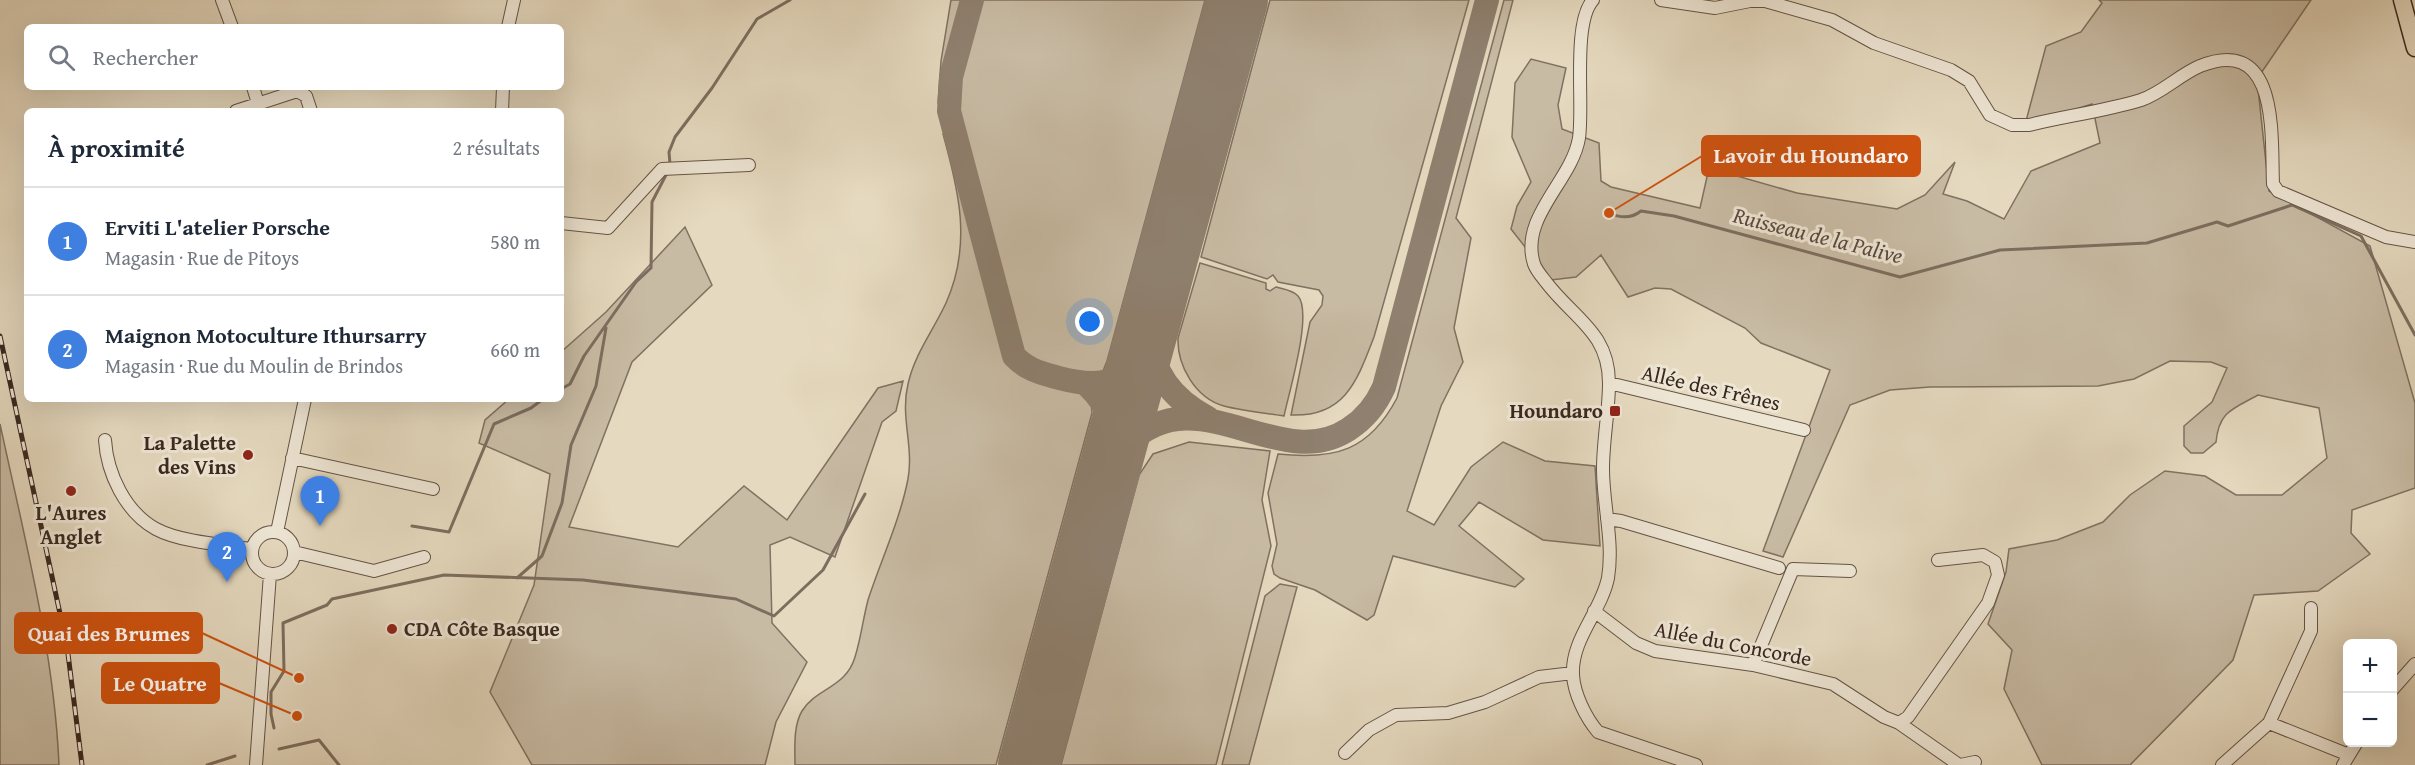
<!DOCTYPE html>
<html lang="fr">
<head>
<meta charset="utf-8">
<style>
	:root { --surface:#fff; --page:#f2f2f3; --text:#1f2937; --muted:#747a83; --line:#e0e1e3; --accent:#8f2418 }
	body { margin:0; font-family:"Gentium Book Plus",serif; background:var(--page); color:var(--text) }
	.controls { position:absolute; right:18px; bottom:18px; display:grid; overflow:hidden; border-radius:9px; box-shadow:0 6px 24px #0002 }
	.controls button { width:54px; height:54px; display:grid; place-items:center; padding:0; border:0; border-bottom:2px solid var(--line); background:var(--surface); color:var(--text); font:30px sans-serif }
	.you { position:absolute; left:1090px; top:322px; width:21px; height:21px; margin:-15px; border:4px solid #fff; border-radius:50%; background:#1a73e8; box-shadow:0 0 0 9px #1a73e833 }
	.badge { display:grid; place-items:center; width:39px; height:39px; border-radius:50%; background:var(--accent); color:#fff; font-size:20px; font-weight:700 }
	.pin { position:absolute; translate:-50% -50px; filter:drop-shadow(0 2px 3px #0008) }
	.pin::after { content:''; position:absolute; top:32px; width:21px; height:18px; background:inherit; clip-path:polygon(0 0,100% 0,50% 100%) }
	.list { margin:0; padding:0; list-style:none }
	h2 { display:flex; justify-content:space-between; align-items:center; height:78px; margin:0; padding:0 24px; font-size:26px }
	h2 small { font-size:20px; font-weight:400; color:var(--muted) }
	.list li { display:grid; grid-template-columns:39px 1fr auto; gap:18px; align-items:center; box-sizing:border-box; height:108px; padding:0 24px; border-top:2px solid var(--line) }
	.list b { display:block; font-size:22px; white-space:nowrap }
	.list p { margin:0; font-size:20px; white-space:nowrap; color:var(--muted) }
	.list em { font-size:20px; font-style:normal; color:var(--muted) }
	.icon { flex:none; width:33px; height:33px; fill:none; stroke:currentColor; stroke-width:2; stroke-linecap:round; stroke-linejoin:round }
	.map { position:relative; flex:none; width:2415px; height:765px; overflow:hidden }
	.search { position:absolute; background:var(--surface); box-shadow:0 6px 24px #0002; left:24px; top:24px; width:540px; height:66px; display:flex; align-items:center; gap:15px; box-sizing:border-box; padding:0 21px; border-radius:9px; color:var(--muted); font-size:22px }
	.panel { position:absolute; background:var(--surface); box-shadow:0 6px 24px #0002; left:24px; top:108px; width:540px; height:294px; border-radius:9px }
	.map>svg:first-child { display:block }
	.green { fill:#c8bba4; stroke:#807162; stroke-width:1.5 }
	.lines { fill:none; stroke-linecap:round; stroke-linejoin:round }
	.stream { stroke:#7d6d5f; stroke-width:3 }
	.taxiway { stroke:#8f806f; stroke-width:24 }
	.runway { stroke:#8f806f; stroke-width:62 }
	.minor-casing { stroke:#645447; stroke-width:14 }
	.major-casing { stroke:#39271f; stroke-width:19 }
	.minor { stroke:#eee6d5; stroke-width:12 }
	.major { stroke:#e5d9bf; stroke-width:16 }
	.rail-casing { stroke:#39271f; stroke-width:5 }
	.rail { stroke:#eee6d5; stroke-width:3; stroke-dasharray:9; stroke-linecap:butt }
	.poi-dot { fill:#8f2418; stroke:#eee6d5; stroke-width:2 }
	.labels { text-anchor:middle; stroke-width:6; stroke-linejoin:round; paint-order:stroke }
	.street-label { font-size:21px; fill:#39271f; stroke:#eee6d5 }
	.poi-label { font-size:21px; font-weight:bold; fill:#39271f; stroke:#eee6d5; text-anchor:end }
	.water-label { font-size:22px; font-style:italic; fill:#5b4a3f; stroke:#eee6d5 }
	.leader { fill:none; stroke:#ce520f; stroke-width:2 }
	.callout-dot { fill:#ce520f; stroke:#eee6d5; stroke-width:2 }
	.callout { fill:#ce520f; stroke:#ce520f; stroke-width:2 }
	.callout-label { font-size:22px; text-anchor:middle; font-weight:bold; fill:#fff }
</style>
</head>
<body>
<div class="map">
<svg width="2415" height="765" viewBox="0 0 2415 765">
	<rect width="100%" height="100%" fill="#e5d9bf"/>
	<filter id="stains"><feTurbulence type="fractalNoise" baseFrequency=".00333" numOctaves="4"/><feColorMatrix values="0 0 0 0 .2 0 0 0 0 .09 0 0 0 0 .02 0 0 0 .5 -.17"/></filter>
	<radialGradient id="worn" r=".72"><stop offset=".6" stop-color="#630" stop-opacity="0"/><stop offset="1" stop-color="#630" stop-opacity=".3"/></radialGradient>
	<!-- green -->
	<path class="green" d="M951,0H967L943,90V105L938,103L941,61Z
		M977,0H1205L1107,361L1101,376C1083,382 1038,373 1023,360C1017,355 1015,346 1013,339L954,111V84Z
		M1270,0H1469L1374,337C1357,381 1345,417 1291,415L1310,322L1322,305L1323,296L1319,290L1278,282L1273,275L1267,279L1201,257Z
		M1504,0H1513L1456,218L1471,238L1454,328L1463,362L1441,406L1407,511L1434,525L1471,467L1503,442L1545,461L1595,466L1600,546L1543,540L1479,502L1459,526L1524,579L1515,587L1393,556L1374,615L1367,620L1315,590L1280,578L1274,574L1272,566L1277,544L1268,493L1278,454C1335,460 1369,451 1397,398Z
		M2099,0H2311L2257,79L2269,191L2370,246L2415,403V488L2352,510L2351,533L2370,554L2318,591L2254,595L2233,660L2130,765H2042L2004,689L2012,650L1988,624L2006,572L2009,549L2057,540L2103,522L2130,495L2165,471L2205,476L2236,495H2282L2327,458L2319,408L2258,395C2233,409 2219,411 2216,442L2203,453H2191L2184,446V426L2212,402L2227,368L2211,362L2170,361L2134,379L2098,386L1930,387L1890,390L1850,405L1783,557L1763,551L1830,370L1761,343L1745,328L1671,289L1655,288L1628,297L1601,255L1576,277L1551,280L1511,229L1517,206L1531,182L1512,137L1515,83L1531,59L1566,68L1558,105L1562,129L1599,143L1601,181L1611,187L1700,208L1709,168L1797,193L1897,209L1925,195L1955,162L1943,194L1967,201L2004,219L2031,171L2100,143L2092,104L2051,117L2026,121L2046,46L2081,32L2102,3Z
		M948,126L1010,359C1032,386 1073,375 1091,399L1092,413L996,765H795C795,749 793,726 802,711C816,688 846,688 855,657C861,638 863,619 868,600C881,560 900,520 908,479C914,446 900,417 908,384C915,353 933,331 946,303C972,245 959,191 943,134Z
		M685,227L712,285L632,362L569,527L678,547L744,486L787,520L878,388L903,381L896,411L882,422L835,557L790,537L770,545L772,623L807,662L776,722L765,765H532L490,692L534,585L550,474L479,443L485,420L509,399H561V352L606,312Z
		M1200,263L1266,283V289L1270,291L1276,287C1283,289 1293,290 1298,296C1313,313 1289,392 1284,416C1264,413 1243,411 1224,406C1195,398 1177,365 1178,338Z
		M0,424C24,536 54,650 59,765H0Z
		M1189,442L1270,451L1262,500L1271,546L1216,765H1061L1139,475L1153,454Z
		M1280,584L1297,587L1249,765H1222L1265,596Z"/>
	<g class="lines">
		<!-- stream -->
		<path class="stream" d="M670,164L669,152L675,137L712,88L757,19L790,0
			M1609,213C1620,218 1631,219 1641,211L1674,216L1900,277L2000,250L2147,243L2217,222L2228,226L2292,205L2361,236L2415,335
			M561,389L570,384L584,356L636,282L651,268L652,202L667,173
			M412,526L449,532L494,424L531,408L543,399
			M517,578L542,556L562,503L571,445L596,386L606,328
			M274,728L271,714V692L284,671L283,623L327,605L332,599L444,575L583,580L736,599L774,616L823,570L865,494
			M279,749L319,740L339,765
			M207,765L235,756"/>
		<!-- taxiway -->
		<path class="taxiway" d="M972,0L951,77L949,111L1014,356C1027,370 1041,373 1059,378C1113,392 1129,378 1148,327
			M1151,327C1148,370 1172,399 1208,418
			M1087,385C1114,410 1116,433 1109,467
			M1106,481C1112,469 1118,455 1127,445C1197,373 1279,476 1349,429C1366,418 1376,405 1384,387L1487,0"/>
		<!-- runway -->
		<path class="runway" d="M1029,765L1237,0"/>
		<defs>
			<path id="minor" d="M222,0L232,27
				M1593,0C1572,23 1584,105 1579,138C1572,181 1519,217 1534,264C1536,270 1542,277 1546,282C1573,318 1609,332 1609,383C1609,411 1603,440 1603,469C1603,505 1614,542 1608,578C1601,612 1571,639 1573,675C1574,694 1586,718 1598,732L1696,765
				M1661,0L1715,8L1750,1H1765L1832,20L1874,43L1951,70L1969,81L1990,115L2012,125H2029C2066,116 2105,111 2141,100C2162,93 2179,75 2200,66C2280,34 2271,137 2273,184L2278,191L2386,237L2415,242
				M508,27L514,0
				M253,87L260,110
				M236,111L297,91L306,96L311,111
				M502,111L503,87
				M561,223L608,228L662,169L749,165
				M1609,383L1804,430
				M105,440C107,473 125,512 156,529C180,542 225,545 252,549
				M292,458L433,489
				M1607,519L1621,521L1779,568
				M252 553a21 21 0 1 1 42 0a21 21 0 1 1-42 0Z
				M277,532L305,399
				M294,552L374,571L424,557
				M1594,611L1636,643L1655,651L1753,665L1833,684L1884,717L1899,723L1908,717L1988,603L1998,575L1995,562L1983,555L1938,560
				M1753,665L1793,569L1850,571
				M2392,690L2415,664
				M1899,723L1959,765
				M2269,723L2311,631V608
				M1345,753L1369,730L1396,715L1448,713L1485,702L1539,677L1573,673
				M256,765L270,574
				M1960,765L1975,762
				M2222,765L2269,723L2349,755
				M2343,765L2357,742"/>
			<path id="major" d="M2402,0L2415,48"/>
		</defs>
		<!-- minor casing -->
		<use href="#minor" class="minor-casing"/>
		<!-- major casing -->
		<use href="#major" class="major-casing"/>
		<!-- minor -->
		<use href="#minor" class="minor"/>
		<!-- major -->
		<use href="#major" class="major"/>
		<defs>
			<path id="rail" d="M0,336L67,646L82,765"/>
		</defs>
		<!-- rail casing -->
		<use href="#rail" class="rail-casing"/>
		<!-- rail -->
		<use href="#rail" class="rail"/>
	</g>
	<!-- markers -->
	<g class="poi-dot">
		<rect x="1609" y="405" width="12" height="12" rx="3"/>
		<circle cx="248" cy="455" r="6"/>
		<circle cx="71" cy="491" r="6"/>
		<circle cx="392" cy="629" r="6"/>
	</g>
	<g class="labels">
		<!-- street labels -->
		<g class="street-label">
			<text transform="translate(1711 388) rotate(13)" y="7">Allée des Frênes</text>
			<text transform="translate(1733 644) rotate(11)" y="7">Allée du Concorde</text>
		</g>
		<!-- poi labels -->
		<g class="poi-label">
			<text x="1603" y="418">Houndaro</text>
			<text x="236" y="450">La Palette<tspan x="236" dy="24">des Vins</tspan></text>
			<text x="71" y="520" text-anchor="middle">L'Aures<tspan x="71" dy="24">Anglet</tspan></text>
			<text x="404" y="636" text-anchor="start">CDA Côte Basque</text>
		</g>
		<!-- water labels -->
		<g class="water-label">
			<text transform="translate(1818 235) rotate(14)" y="8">Ruisseau de la Palive</text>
		</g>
	</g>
	<!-- callouts -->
	<path class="leader" d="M1609 213L1702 156M299 678L202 633M297 716L219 683"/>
	<g class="callout-dot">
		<circle cx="1609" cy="213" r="6"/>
		<circle cx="299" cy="678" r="6"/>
		<circle cx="297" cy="716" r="6"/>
	</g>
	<g class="callout">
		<rect x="1702" y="136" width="218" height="40" rx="6"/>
		<rect x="15" y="613" width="187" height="40" rx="6"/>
		<rect x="102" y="663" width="117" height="40" rx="6"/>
	</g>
	<g class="callout-label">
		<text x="1811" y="163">Lavoir du Houndaro</text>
		<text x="109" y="641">Quai des Brumes</text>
		<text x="160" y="691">Le Quatre</text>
	</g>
	<rect width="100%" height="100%" filter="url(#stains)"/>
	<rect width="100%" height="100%" fill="url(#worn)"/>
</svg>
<div class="controls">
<button>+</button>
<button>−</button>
</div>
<div class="you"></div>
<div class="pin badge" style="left:320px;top:526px;background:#3f7fe0">1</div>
<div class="pin badge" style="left:227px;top:582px;background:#3f7fe0">2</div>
<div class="search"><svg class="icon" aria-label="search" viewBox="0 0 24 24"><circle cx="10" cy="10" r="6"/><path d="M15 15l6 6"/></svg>Rechercher</div>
<section class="panel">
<h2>À proximité<small>2 résultats</small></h2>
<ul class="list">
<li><span class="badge" style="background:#3f7fe0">1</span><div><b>Erviti L'atelier Porsche</b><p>Magasin · Rue de Pitoys</p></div><em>580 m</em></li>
<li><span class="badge" style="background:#3f7fe0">2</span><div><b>Maignon Motoculture Ithursarry</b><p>Magasin · Rue du Moulin de Brindos</p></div><em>660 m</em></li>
</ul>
</section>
</div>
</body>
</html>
